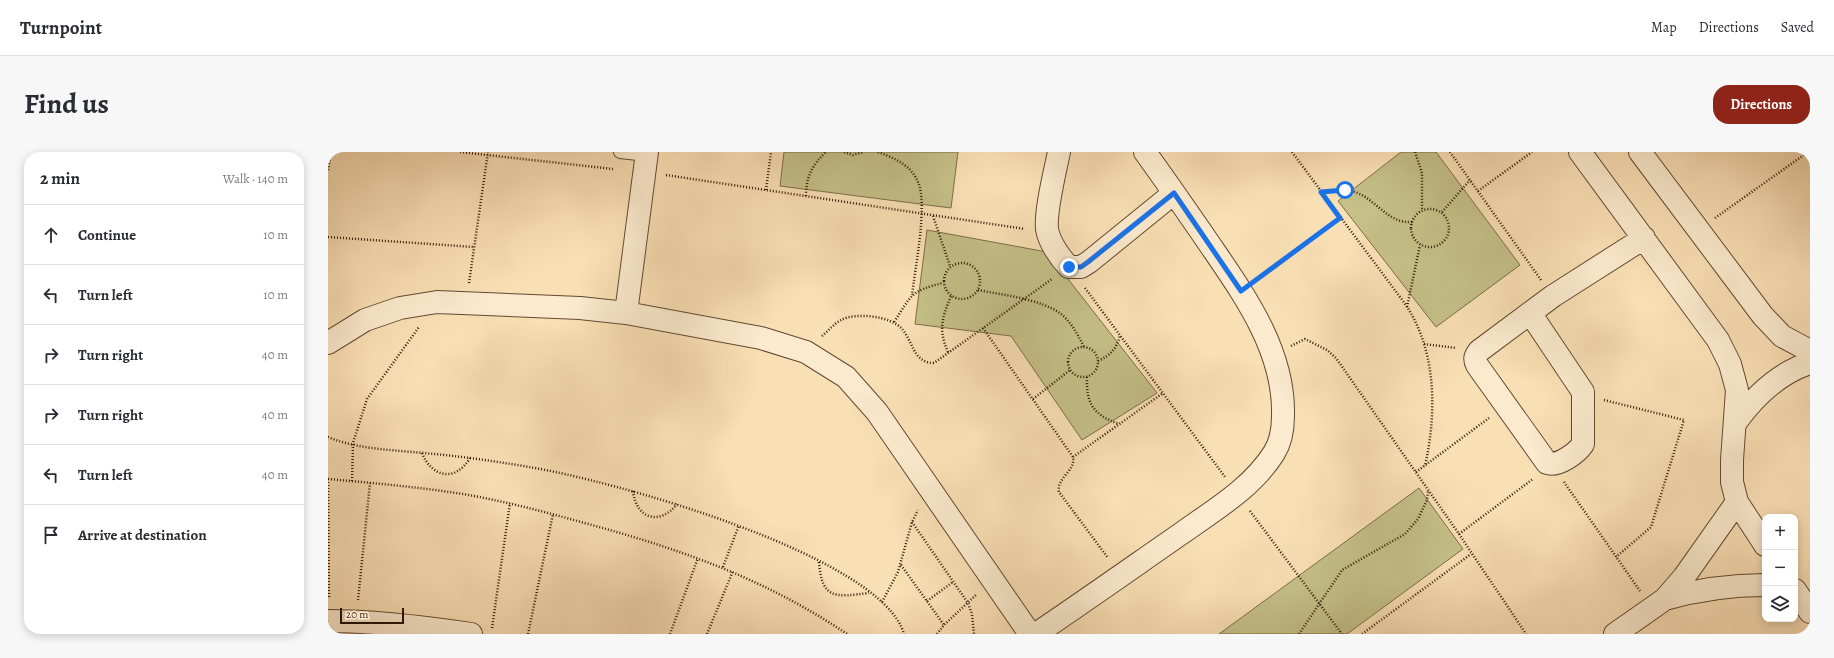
<!DOCTYPE html>
<html lang="en">
<head>
<meta charset="utf-8">
<style>
	:root { --surface:#fff; --page:#f7f7f7; --text:#2b2b33; --muted:#7c7c81; --line:#e1e1e2; --accent:#8f2418 }
	body { margin:0; font-family:Alegreya,serif; background:var(--page); color:var(--text) }
	.controls { position:absolute; right:12px; bottom:12px; display:grid; overflow:hidden; border-radius:8px; box-shadow:0 2px 10px #0003 }
	.controls button { width:36px; height:36px; display:grid; place-items:center; padding:0; border:0; border-bottom:1px solid var(--line); background:var(--surface); color:var(--text); font:20px sans-serif }
	.scale { position:absolute; left:12px; bottom:10px; width:64px; box-sizing:border-box; padding-left:4px; border:2px solid #311707; border-top:0; font-size:11px; line-height:14px; white-space:nowrap; color:#311707; -webkit-text-stroke:3px #fbeace; paint-order:stroke }
	.stop { position:absolute; width:12px; height:12px; margin:-9px; border:3px solid #1a73e8; border-radius:50%; background:#fff }
	.stop.end { background:#1a73e8; border-color:#fff; box-shadow:0 1px 4px #0008 }
	.list { margin:0; padding:0; list-style:none }
	h2 { display:flex; justify-content:space-between; align-items:center; height:52px; margin:0; padding:0 16px; font-size:17px }
	h2 small { font-size:13px; font-weight:400; color:var(--muted) }
	.list li { display:grid; grid-template-columns:26px 1fr auto; gap:12px; align-items:center; box-sizing:border-box; height:60px; padding:0 16px; border-top:1px solid var(--line) }
	.list b { display:block; font-size:15px; white-space:nowrap }
	.list em { font-size:13px; font-style:normal; color:var(--muted) }
	.icon { flex:none; width:22px; height:22px; fill:none; stroke:currentColor; stroke-width:2; stroke-linecap:round; stroke-linejoin:round }
	.map { position:relative; flex:none; width:1482px; height:482px; overflow:hidden; border-radius:16px }
	header { display:flex; align-items:center; gap:24px; box-sizing:border-box; height:56px; padding:0 20px; background:var(--surface); border-bottom:1px solid var(--line) }
	header strong { font-size:19px }
	nav { display:flex; gap:22px; margin-inline-start:auto; font-size:14px }
	.intro { display:flex; align-items:center; justify-content:space-between; box-sizing:border-box; height:96px; padding:0 24px }
	h1 { margin:0; font-size:28px }
	.button { padding:10px 18px; border-radius:16px; background:var(--accent); color:#fff; font-size:14px; font-weight:700 }
	main { display:flex; gap:24px; padding:0 24px }
	aside { flex:1; background:var(--surface); border-radius:16px; box-shadow:0 2px 10px #0003 }
	.map>svg:first-child { display:block }
	.green { fill:#c5c088; stroke:#7b6c48 }
	.lines { fill:none; stroke-linecap:round; stroke-linejoin:round }
	.lane-casing { stroke:#634932; stroke-width:14 }
	.street-casing { stroke:#634932; stroke-width:24 }
	.path { stroke:#311707; stroke-width:2.5; stroke-dasharray:1 2; stroke-linecap:butt }
	.lane { stroke:#fbeace; stroke-width:12 }
	.street { stroke:#fbeace; stroke-width:22 }
	.route { stroke:#1a73e8; stroke-width:5 }
</style>
</head>
<body>
<header>
<strong>Turnpoint</strong>
<nav><a>Map</a><a>Directions</a><a>Saved</a></nav>
</header>
<div class="intro"><h1>Find us</h1><a class="button">Directions</a></div>
<main>
<aside>
<h2>2 min<small>Walk · 140 m</small></h2>
<ul class="list">
<li><svg class="icon" aria-label="ahead" viewBox="0 0 24 24"><path d="M12 20V5M6 11l6-6 6 6"/></svg><div><b>Continue</b></div><em>10 m</em></li>
<li><svg class="icon" aria-label="left" viewBox="0 0 24 24"><path d="M17 20v-9H6M10 6l-5 5 5 5"/></svg><div><b>Turn left</b></div><em>10 m</em></li>
<li><svg class="icon" aria-label="right" viewBox="0 0 24 24"><path d="M7 20v-9h11M14 6l5 5-5 5"/></svg><div><b>Turn right</b></div><em>40 m</em></li>
<li><svg class="icon" aria-label="right" viewBox="0 0 24 24"><path d="M7 20v-9h11M14 6l5 5-5 5"/></svg><div><b>Turn right</b></div><em>40 m</em></li>
<li><svg class="icon" aria-label="left" viewBox="0 0 24 24"><path d="M17 20v-9H6M10 6l-5 5 5 5"/></svg><div><b>Turn left</b></div><em>40 m</em></li>
<li><svg class="icon" aria-label="arrive" viewBox="0 0 24 24"><path d="M6 21V4h12l-3 4 3 4H6"/></svg><div><b>Arrive at destination</b></div></li>
</ul>
</aside>
<div class="map">
<svg width="1482" height="482" viewBox="0 0 1482 482">
	<rect width="100%" height="100%" fill="#f9dfb4"/>
	<filter id="stains"><feTurbulence type="fractalNoise" baseFrequency=".005" numOctaves="4"/><feColorMatrix values="0 0 0 0 .2 0 0 0 0 .09 0 0 0 0 .02 0 0 0 .5 -.17"/></filter>
	<radialGradient id="worn" r=".72"><stop offset=".6" stop-color="#630" stop-opacity="0"/><stop offset="1" stop-color="#630" stop-opacity=".3"/></radialGradient>
	<!-- green -->
	<path class="green" d="M456,0H630L623,56L452,34Z
		M1073,0H1108L1192,113L1108,175L1010,49Z
		M599,78L719,100L829,241L754,288L683,184L587,172Z
		M1091,336L1135,397L1019,482H891Z"/>
	<g class="lines">
		<defs>
			<path id="lane" d="M292,0L319,3"/>
			<path id="street" d="M731,0C727,20 717,59 719,77C721,90 732,106 741,115H753L761,110L846,41
				M1252,0L1390,188L1402,212L1409,238L1404,308V330L1409,350L1437,393
				M1312,0L1435,164L1454,184L1482,199
				M298,161L319,0
				M1202,161L1255,240V292C1249,301 1230,315 1219,311L1149,213C1146,207 1147,204 1151,199L1225,144L1316,86
				M0,191L37,168L72,156L109,150L252,156L298,161L433,186L478,200L518,225L549,260L702,482
				M1408,270C1427,244 1450,221 1482,211
				M1467,438L1482,460
				M1337,447C1372,437 1401,433 1437,433
				M0,469C48,469 96,475 143,482
				M708,482C757,449 805,415 854,381C886,358 924,336 946,301C953,290 955,278 955,264C957,197 914,140 878,87C858,58 838,29 817,0
				M1287,482L1337,447L1356,425L1409,350"/>
		</defs>
		<!-- lane casing -->
		<use href="#lane" class="lane-casing"/>
		<!-- street casing -->
		<use href="#street" class="street-casing"/>
		<!-- path -->
		<path class="path" d="M132,0L285,17
			M516,0L525,3L536,0
			M550,0C566,6 583,13 590,30C600,52 587,117 584,143
			M964,0L1075,149C1109,196 1109,260 1097,314
			M1087,0L1094,21V58
			M1122,0L1213,128
			M0,18L3,0
			M338,23L697,77
			M438,38L443,0
			M1150,39L1204,0
			M993,40C1005,39 1016,36 1027,40C1048,47 1060,72 1084,70
			M478,44C478,25 484,13 498,0
			M1083 76a19 19 0 1 1 38 0a19 19 0 1 1-38 0Z
			M1114,60L1142,28
			M605,64L622,114
			M1387,66L1480,0
			M0,85L146,95
			M616 129a18 18 0 1 1 36 0a18 18 0 1 1-36 0Z
			M931,126L1012,66
			M141,131L160,0
			M757,136L897,325
			M650,138C675,143 713,147 733,162C744,171 750,183 756,195
			M1079,155L1092,93
			M566,170C584,143 582,139 615,131
			M655,176L745,305C748,319 728,326 731,340L780,406
			M494,184C500,179 506,172 513,168C528,160 563,164 574,177C585,189 585,211 606,211L724,127
			M1096,192L1128,196
			M963,194L977,187L999,198L1008,206L1131,382L1198,482
			M740 210a15 15 0 1 1 30 0a15 15 0 1 1-30 0Z
			M620,200C610,178 614,166 623,144
			M770,209C783,203 788,197 792,184
			M759,225C758,251 765,263 791,272
			M705,247L742,218
			M1276,248L1356,268L1323,375L1288,405
			M0,285C28,297 65,298 96,301C131,304 166,309 201,315C278,327 554,403 576,482
			M94,301C104,326 128,330 142,306
			M745,305L835,241
			M1088,320L1161,266
			M0,327C45,331 90,335 135,342C175,349 214,359 253,370C349,396 436,426 519,482
			M0,327L1,447
			M24,329L25,291L39,247L91,175
			M1236,330L1312,439
			M305,339C308,367 332,374 349,352
			M922,359L1014,482
			M584,370L640,451L644,462L646,482
			M1131,382L1205,327
			M491,410C494,448 507,445 541,441
			M573,413L616,473
			M395,415L411,373
			M30,448L42,331
			M599,449L625,430
			M554,450L570,420L584,370L590,358
			M164,476L182,351
			M200,482L225,362
			M342,482L370,406
			M379,482L405,419
			M609,482L616,473L649,442
			M971,482L1014,418L1077,382L1090,367L1099,348L1100,339
			M1034,482L1143,402"/>
		<!-- lane -->
		<use href="#lane" class="lane"/>
		<!-- street -->
		<use href="#street" class="street"/>
	</g>
	<g class="lines">
		<!-- route -->
		<path class="route" d="M741,115H753L760,110L846,41L913,139L1012,66L993,40L1017,38"/>
	</g>
	<rect width="100%" height="100%" filter="url(#stains)"/>
	<rect width="100%" height="100%" fill="url(#worn)"/>
</svg>
<div class="controls">
<button>+</button>
<button>−</button>
<button><svg class="icon" aria-label="layers" viewBox="0 0 24 24"><path d="M12 4l9 5-9 5-9-5zM3 14l9 5 9-5"/></svg></button>
</div>
<div class="scale">20 m</div>
<div class="stop" style="left:1017px;top:38px"></div>
<div class="stop end" style="left:741px;top:115px"></div>
</div>
</main>
</body>
</html>
